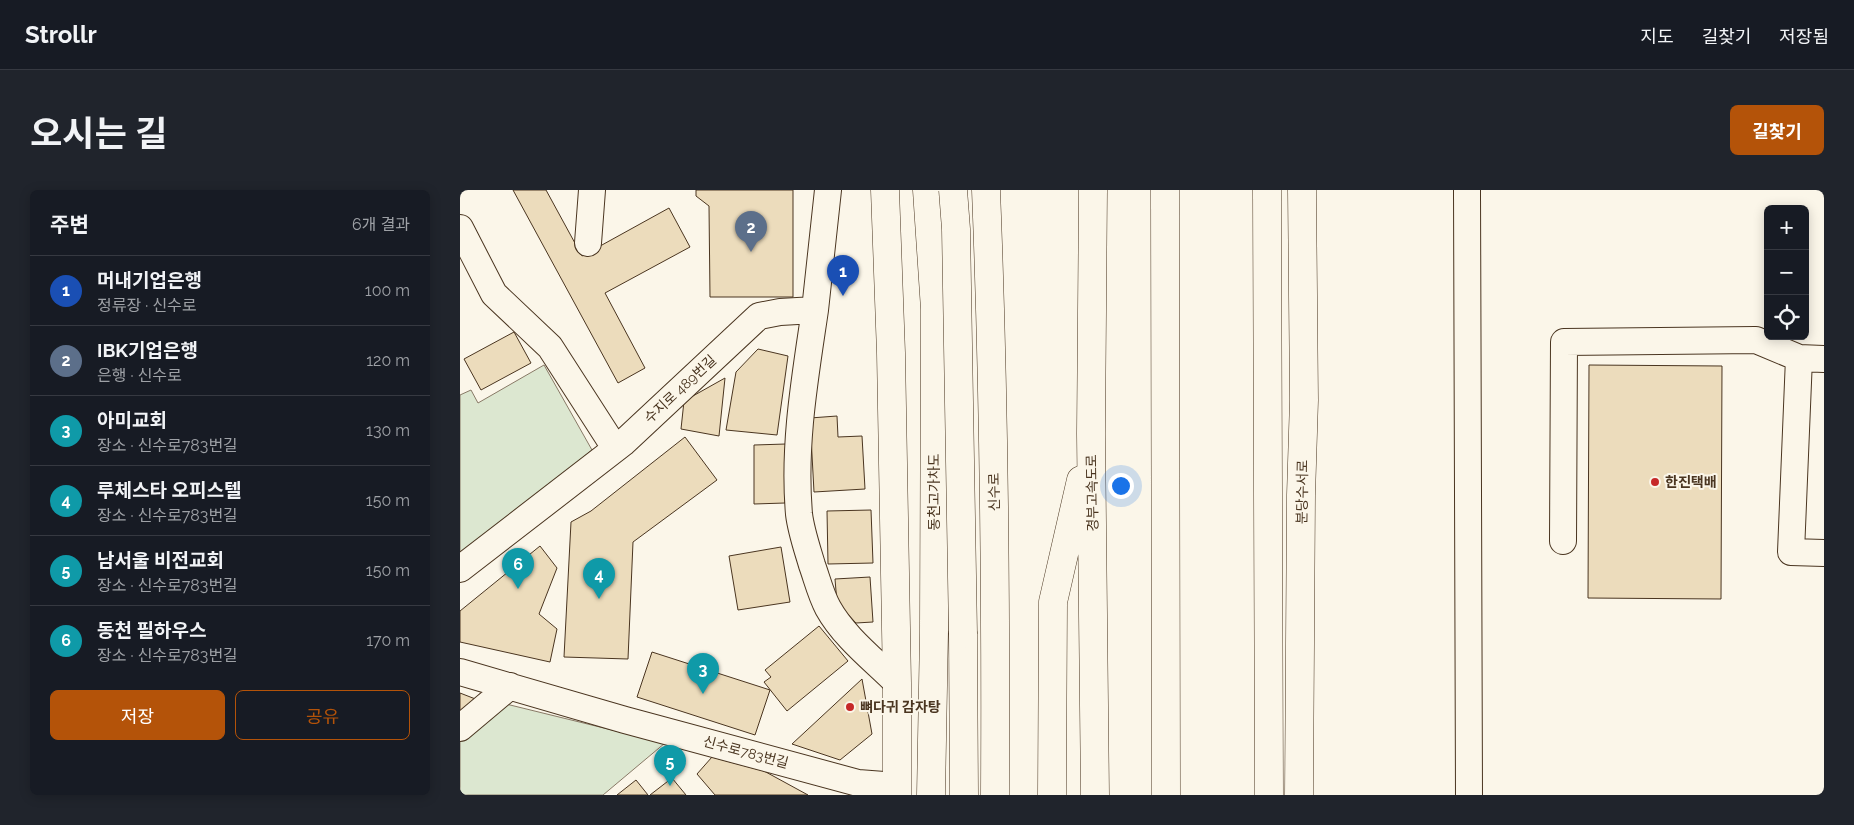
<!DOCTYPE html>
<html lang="ko">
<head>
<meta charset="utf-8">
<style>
	:root { --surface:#171b24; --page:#20242c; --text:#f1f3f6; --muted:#9ea1a6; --line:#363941; --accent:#b45309 }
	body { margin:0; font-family:Raleway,"Noto Sans KR",sans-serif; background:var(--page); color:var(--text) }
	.controls { position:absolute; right:15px; top:15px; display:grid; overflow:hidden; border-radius:8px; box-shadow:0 2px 12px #0003 }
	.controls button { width:45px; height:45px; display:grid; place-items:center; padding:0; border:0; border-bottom:1px solid var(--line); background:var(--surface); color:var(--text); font:25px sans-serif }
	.you { position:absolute; left:660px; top:295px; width:18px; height:18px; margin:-12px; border:4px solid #fff; border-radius:50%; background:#1a73e8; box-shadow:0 0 0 8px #1a73e833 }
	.badge { display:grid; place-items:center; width:32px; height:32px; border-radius:50%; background:var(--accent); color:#fff; font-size:16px; font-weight:700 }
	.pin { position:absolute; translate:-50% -41px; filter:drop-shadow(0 1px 2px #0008) }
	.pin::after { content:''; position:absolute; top:26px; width:18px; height:15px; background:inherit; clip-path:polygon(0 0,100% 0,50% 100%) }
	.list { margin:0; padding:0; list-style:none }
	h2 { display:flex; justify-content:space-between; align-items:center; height:65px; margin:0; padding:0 20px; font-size:21px }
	h2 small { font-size:16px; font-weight:400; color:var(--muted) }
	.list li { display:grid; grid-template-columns:32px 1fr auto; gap:15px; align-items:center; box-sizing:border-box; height:70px; padding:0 20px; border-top:1px solid var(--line) }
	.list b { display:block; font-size:19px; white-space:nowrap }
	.list p { margin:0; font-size:16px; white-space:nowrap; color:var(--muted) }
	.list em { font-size:16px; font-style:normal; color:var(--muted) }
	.actions { display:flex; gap:10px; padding:15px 20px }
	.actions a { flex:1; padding:11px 0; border:1px solid var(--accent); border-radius:8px; text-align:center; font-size:18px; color:var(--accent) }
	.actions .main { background:var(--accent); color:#fff }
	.icon { flex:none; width:28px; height:28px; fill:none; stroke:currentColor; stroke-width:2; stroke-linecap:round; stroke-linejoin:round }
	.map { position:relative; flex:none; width:1364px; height:605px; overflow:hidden; border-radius:8px }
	header { display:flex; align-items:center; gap:30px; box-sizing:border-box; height:70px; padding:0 25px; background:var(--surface); border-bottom:1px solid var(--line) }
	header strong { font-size:24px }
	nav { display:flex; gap:28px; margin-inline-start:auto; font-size:18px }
	.intro { display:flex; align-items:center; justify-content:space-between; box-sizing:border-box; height:120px; padding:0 30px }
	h1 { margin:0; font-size:35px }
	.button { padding:12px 22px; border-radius:8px; background:var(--accent); color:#fff; font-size:18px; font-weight:700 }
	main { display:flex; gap:30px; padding:0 30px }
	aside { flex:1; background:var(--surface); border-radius:8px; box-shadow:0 2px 12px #0003 }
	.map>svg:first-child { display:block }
	.green { fill:#dce7d0; stroke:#887966 }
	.building { fill:#ecdcbc; stroke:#4a3520 }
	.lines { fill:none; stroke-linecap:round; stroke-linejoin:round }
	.minor-casing { stroke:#4a3520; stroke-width:28 }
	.major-casing { stroke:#4a3520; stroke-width:29 }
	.highway-casing { stroke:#4a3520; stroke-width:29 }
	.minor { stroke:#fbf6e9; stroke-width:26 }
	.major { stroke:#fbf6e9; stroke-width:28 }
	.highway { stroke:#fbf6e9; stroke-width:28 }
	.major-bridge-casing { stroke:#4a3520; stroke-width:29; stroke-linecap:butt }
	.major-bridge { stroke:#fbf6e9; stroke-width:28 }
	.poi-dot { fill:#c62828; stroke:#fbf6e9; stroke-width:2 }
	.labels { text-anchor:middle; stroke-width:4; stroke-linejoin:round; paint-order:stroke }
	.street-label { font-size:14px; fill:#4a3520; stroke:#fbf6e9 }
	.poi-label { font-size:14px; font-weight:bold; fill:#4a3520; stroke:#fbf6e9; text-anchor:start }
</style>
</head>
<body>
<header>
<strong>Strollr</strong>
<nav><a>지도</a><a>길찾기</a><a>저장됨</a></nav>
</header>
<div class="intro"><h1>오시는 길</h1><a class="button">길찾기</a></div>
<main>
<aside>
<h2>주변<small>6개 결과</small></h2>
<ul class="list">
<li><span class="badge" style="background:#1a4fb4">1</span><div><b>머내기업은행</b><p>정류장 · 신수로</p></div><em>100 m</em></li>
<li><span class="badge" style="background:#5c6f8a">2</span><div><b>IBK기업은행</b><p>은행 · 신수로</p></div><em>120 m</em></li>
<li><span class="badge" style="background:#0f9aa8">3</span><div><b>아미교회</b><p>장소 · 신수로783번길</p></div><em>130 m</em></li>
<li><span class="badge" style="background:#0f9aa8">4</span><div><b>루체스타 오피스텔</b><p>장소 · 신수로783번길</p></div><em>150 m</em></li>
<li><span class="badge" style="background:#0f9aa8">5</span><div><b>남서울 비전교회</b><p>장소 · 신수로783번길</p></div><em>150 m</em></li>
<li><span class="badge" style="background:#0f9aa8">6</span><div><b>동천 필하우스</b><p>장소 · 신수로783번길</p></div><em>170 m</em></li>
</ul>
<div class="actions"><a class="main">저장</a><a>공유</a></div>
</aside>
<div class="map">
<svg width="1364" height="605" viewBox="0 0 1364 605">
	<rect width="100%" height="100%" fill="#fbf6e9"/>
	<!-- green -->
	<path class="green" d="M84,175L132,260L0,367V205L11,200L18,213Z
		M46,514L205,553L143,605H0V551Z"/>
	<!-- building -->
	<path class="building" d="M53,0H86L122,66L209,18L230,57L145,103L185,178L158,193Z
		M236,0H333V107H250L249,16L236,6Z
		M54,142L71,173L21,200L4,169Z
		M298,159L328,166L317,245L266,240L276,182Z
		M1129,175L1262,176L1261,409L1128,408Z
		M265,188L259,246L221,239L224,211Z
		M377,226L378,247L402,246L405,299L354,302L350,228Z
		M225,247L257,290L173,352L168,469L104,467L111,332L131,321Z
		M326,254L325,313L294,314V255Z
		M411,320L413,373L368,374L367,321Z
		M80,356L97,378L79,424L97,439L90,472L0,452V421Z
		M321,357L330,412L278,420L269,366Z
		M410,387L413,432L396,433L377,413L375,389Z
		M359,436L388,471L327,521L304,492L311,487L305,480Z
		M192,462L310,500L295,545L177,507Z
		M402,489L412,544L380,570L332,554Z
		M0,503L18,510L0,525Z
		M252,567L304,581L348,605H255L237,584Z
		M212,588L226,605H190Z
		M176,590L188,605H157Z"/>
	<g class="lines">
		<defs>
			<path id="minor" d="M1007,0L1009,605
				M0,38L34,104L90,157L155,258
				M128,53L132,0
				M355,120C345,188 333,255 339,324C341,341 347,358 352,375C357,389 361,405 368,418C384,447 414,470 437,493
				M1364,169L1339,168L1331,362L1364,363
				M1103,351L1104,152L1296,150L1339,168
				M0,379L163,253L299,126L320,122L355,120L368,0
				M0,482L165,530L398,593L437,596
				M0,538L50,496"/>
			<path id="major" d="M425,0L431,163L437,493V605
				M467,0L475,119L474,442L471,605
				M526,0C534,202 536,403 535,605
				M503,444L504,605"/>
			<path id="highway" d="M633,0L631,244L635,605
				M705,0L706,605
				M807,0L809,605
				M592,605L593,412L621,290
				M839,605L841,305L844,210L842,0"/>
		</defs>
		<!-- minor casing -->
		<use href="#minor" class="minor-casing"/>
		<!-- major casing -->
		<use href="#major" class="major-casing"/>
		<!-- highway casing -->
		<use href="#highway" class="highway-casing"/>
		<!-- minor -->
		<use href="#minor" class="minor"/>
		<!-- major -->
		<use href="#major" class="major"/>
		<!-- highway -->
		<use href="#highway" class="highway"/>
		<defs>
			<path id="major-bridge" d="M493,0L496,39L503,444"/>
		</defs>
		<!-- major-bridge casing -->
		<use href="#major-bridge" class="major-bridge-casing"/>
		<!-- major-bridge -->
		<use href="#major-bridge" class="major-bridge"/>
	</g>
	<!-- markers -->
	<g class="poi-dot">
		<circle cx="1195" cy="292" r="5"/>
		<circle cx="390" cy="517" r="5"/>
	</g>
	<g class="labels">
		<!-- street labels -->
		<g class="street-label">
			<text transform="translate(220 199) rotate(-43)" y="5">수지로 489번길</text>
			<text transform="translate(474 302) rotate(-90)" y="5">동천고가차도</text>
			<text transform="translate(534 302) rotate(-91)" y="5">신수로</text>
			<text transform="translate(842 302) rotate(-89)" y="5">분당수서로</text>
			<text transform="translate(632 303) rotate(-91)" y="5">경부고속도로</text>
			<text transform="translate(286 562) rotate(15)" y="5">신수로783번길</text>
		</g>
		<!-- poi labels -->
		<g class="poi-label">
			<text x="1205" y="297">한진택배</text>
			<text x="400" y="522">뼈다귀 감자탕</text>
		</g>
	</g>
</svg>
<div class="controls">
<button>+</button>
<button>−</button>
<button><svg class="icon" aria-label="locate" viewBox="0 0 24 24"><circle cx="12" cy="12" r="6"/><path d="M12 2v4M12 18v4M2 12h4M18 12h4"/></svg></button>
</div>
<div class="you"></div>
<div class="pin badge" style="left:383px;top:106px;background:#1a4fb4">1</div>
<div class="pin badge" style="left:291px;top:62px;background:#5c6f8a">2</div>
<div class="pin badge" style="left:243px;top:504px;background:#0f9aa8">3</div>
<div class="pin badge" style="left:139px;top:409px;background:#0f9aa8">4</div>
<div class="pin badge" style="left:210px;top:596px;background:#0f9aa8">5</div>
<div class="pin badge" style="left:58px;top:399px;background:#0f9aa8">6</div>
</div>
</main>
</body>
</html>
